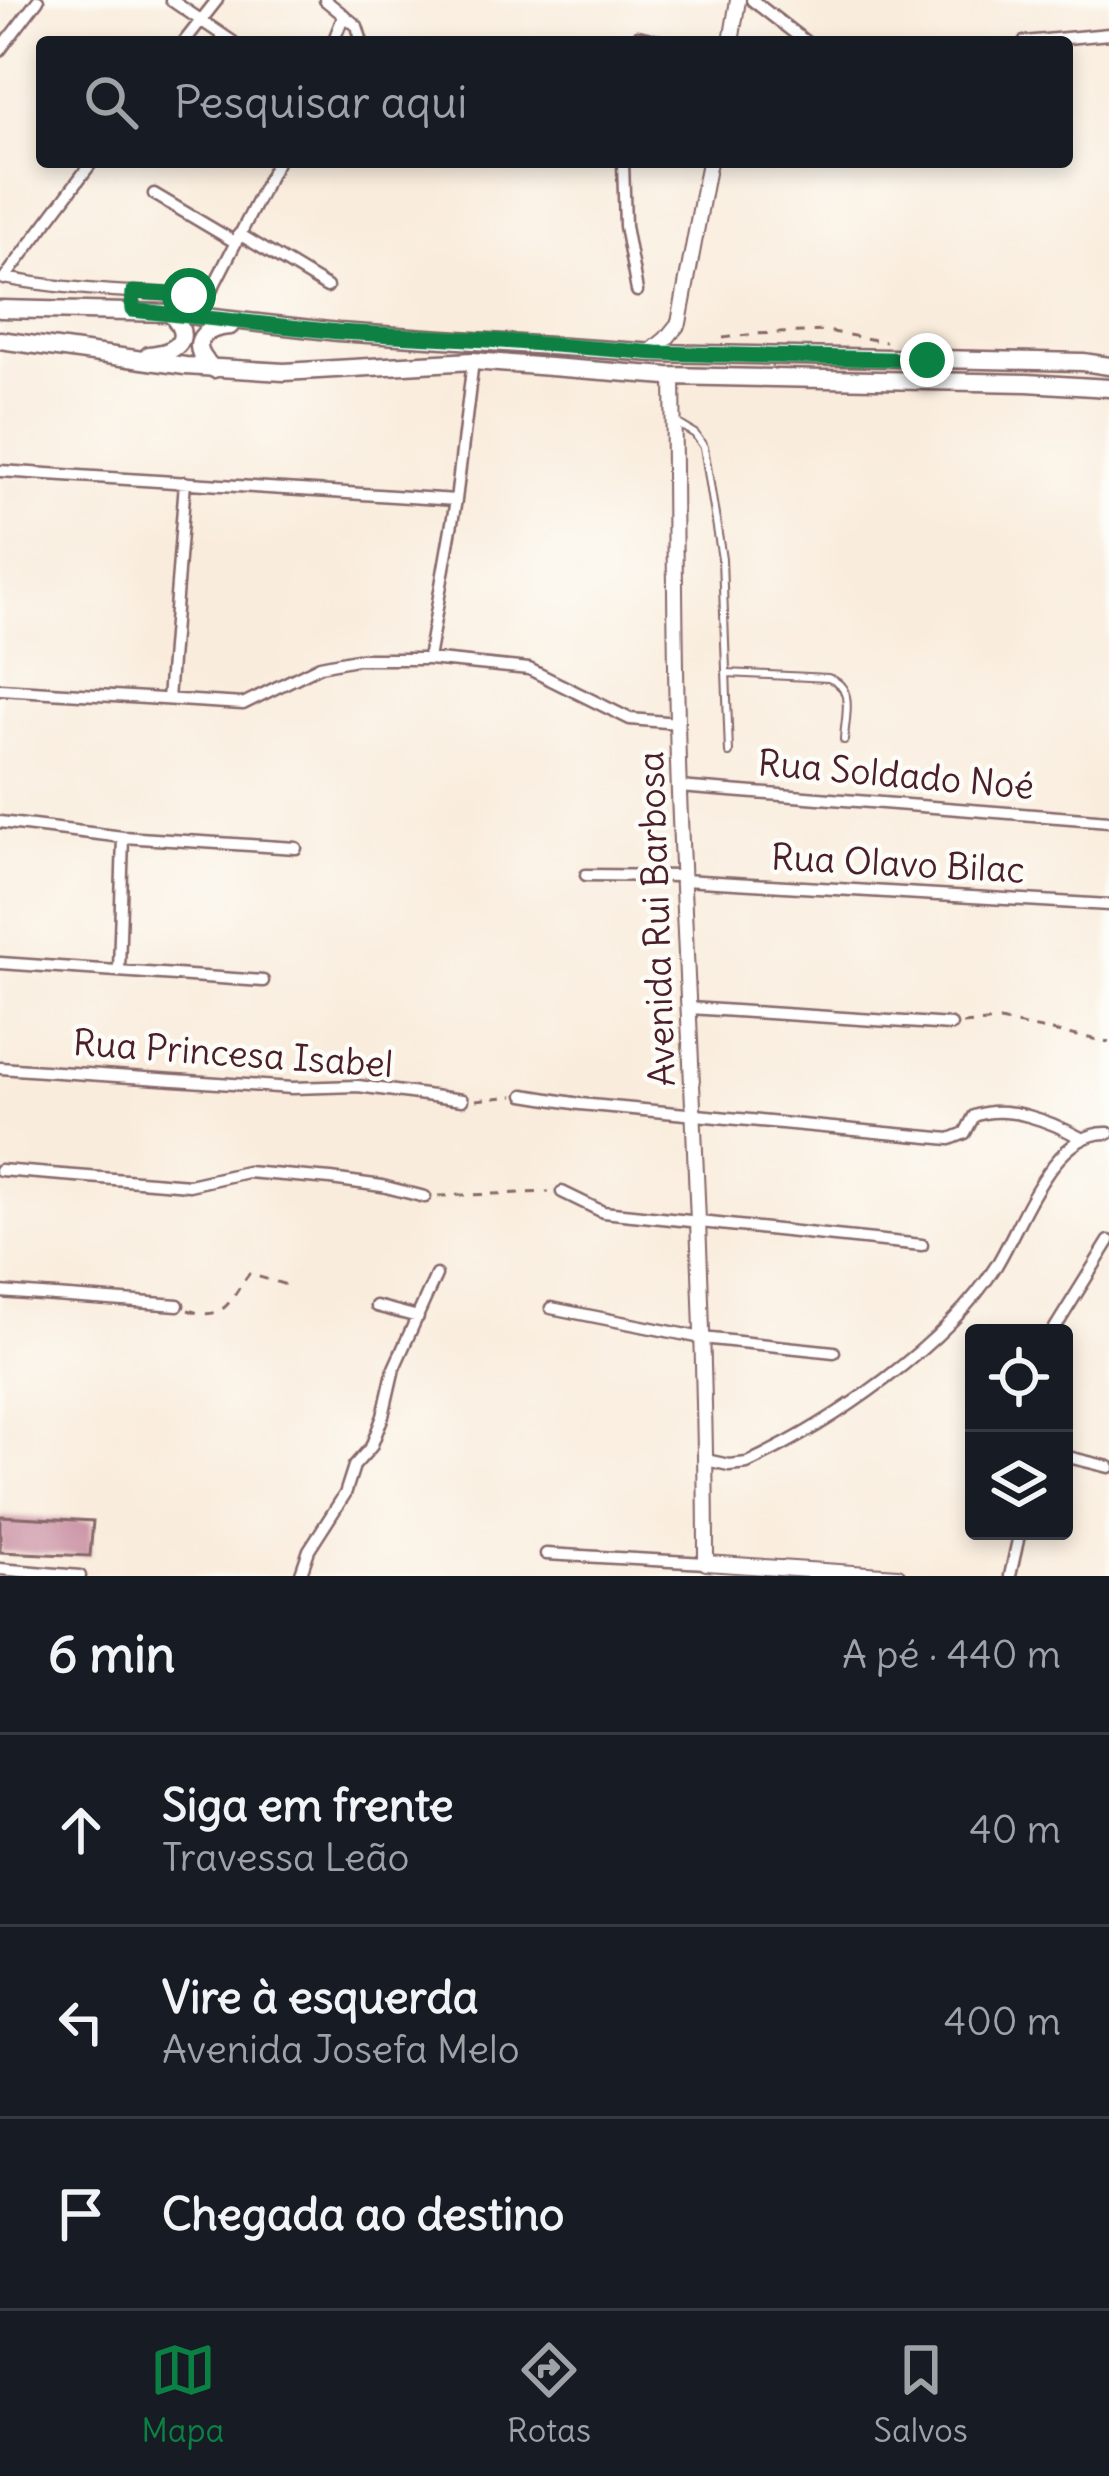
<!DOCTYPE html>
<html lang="pt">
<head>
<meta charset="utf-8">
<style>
	:root { --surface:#171b24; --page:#20242c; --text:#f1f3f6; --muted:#9ea1a6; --line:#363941; --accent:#0b8043 }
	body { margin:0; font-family:Delius,sans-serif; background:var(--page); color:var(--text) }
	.controls { position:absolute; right:36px; bottom:36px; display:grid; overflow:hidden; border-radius:12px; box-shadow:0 6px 18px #0003 }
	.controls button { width:108px; height:108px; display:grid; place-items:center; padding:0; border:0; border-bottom:3px solid var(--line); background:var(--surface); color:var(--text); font:60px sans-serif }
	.stop { position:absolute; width:36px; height:36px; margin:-27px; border:9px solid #0b8043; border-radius:50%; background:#fff }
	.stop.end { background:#0b8043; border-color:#fff; box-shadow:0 3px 12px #0008 }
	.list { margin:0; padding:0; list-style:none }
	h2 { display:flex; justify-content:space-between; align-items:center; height:156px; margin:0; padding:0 48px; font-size:51px }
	h2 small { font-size:39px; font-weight:400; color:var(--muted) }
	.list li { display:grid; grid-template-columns:78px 1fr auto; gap:36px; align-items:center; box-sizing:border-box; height:192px; padding:0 48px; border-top:3px solid var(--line) }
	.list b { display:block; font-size:45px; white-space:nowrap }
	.list p { margin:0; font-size:39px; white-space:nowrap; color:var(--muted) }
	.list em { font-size:39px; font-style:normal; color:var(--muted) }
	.icon { flex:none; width:66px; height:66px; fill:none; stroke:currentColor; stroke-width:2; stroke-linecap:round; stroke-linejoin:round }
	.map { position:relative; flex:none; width:1109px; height:1576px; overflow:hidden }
	.search { position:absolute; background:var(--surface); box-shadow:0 6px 18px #0003; left:36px; right:36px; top:36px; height:132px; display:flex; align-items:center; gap:30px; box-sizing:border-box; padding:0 42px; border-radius:12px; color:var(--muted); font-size:45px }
	.sheet { height:732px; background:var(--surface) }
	nav { display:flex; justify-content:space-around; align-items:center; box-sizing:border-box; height:168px; border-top:3px solid var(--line); background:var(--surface); font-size:33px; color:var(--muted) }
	nav a { display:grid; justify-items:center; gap:6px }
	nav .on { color:var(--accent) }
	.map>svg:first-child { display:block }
	.building { fill:#cb93a5 }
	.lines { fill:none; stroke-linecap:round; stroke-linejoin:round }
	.service-casing { stroke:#876769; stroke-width:10 }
	.minor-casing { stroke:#876769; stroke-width:15 }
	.tertiary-casing { stroke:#876769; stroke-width:18 }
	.primary-casing { stroke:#876769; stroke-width:21 }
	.path { stroke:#876769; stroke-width:3; stroke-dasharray:9 9; stroke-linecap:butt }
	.service { stroke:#fff; stroke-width:6 }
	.minor { stroke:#fff; stroke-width:10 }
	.tertiary { stroke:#fff; stroke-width:14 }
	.primary { stroke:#fff; stroke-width:16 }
	.route { stroke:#0b8043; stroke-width:15 }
	.labels { text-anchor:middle; stroke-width:9; stroke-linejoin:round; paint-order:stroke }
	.street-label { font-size:36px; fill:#4a1f2b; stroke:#fdfcf7 }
</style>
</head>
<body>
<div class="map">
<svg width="1109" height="1576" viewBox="0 0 1109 1576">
	<rect width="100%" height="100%" fill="#fdfcf7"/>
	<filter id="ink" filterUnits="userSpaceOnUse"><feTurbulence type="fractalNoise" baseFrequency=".00833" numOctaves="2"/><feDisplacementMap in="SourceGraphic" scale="24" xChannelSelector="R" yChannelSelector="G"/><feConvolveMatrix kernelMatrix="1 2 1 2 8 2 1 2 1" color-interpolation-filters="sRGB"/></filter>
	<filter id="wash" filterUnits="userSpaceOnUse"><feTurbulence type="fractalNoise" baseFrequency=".004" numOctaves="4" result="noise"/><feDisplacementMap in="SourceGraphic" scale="48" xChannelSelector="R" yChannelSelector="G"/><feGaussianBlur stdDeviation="2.7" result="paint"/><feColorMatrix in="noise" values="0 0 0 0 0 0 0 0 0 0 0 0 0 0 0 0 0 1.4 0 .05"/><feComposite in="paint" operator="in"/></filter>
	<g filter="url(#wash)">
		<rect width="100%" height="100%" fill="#f9ecdc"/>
		<g id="blocks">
			<!-- building -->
			<path class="building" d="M0,1516L93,1521L90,1556L0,1552Z"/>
		</g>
	</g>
	<g filter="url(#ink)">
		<use href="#blocks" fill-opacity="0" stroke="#876769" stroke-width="3"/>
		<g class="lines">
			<defs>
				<path id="service" d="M677,423L695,434L704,447L722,559L729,753
					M727,673L828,678C856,687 845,715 844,740"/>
				<path id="minor" d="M171,0L233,42
					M325,0L357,26L362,42
					M752,0L806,42
					M638,36L664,42
					M184,42L217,0
					M333,42L344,15
					M1024,42L1109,34
					M0,50L38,0
					M623,162L625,226L637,291
					M154,194L235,242
					M239,234L327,287
					M4,278C52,287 102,291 151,293C170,294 190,297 210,293L277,162
					M4,279L92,162
					M0,471L456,500
					M428,659L456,500L473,361
					M0,689L243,704L320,666L356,659H428L529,669L630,719L678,723
					M168,699L185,482
					M679,787L1109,821
					M0,822L123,837L296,848
					M586,875L683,876
					M683,880L1109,905
					M0,963L263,981
					M119,970L123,837
					M690,1008L951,1025
					M0,1068L292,1088L358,1086L462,1100
					M524,1095L580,1104L950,1139L965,1133L974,1116C1006,1103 1052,1122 1081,1138
					M0,1170L189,1185L247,1172L331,1179L382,1186L425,1197
					M562,1192L603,1212L922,1245
					M0,1292L178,1305
					M376,1306L418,1317
					M551,1308L702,1338L834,1352
					M1052,1333L1109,1241
					M1064,1456L1109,1467
					M706,1460L729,1465L747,1463C832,1423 946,1346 996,1266C1021,1226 1052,1130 1109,1133
					M546,1554L706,1563
					M0,1569L80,1576
					M300,1576L309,1550L345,1494L354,1466L371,1447L383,1416L394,1368L436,1275
					M1010,1576L1020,1531"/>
				<path id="tertiary" d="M731,42L738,0
					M649,353L666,339L679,323L709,162
					M673,376C675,515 674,654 679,793C689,1050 706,1307 706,1563L898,1576"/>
				<path id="primary" d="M0,309L170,313L338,332L656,353L1083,362L1109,366
					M0,340L185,366L284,372L473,361L667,376L1027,383L1109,388
					M149,355C178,352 194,339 170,313
					M214,369C187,347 199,328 230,326"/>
			</defs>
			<!-- service casing -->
			<use href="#service" class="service-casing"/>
			<!-- minor casing -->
			<use href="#minor" class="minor-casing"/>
			<!-- tertiary casing -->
			<use href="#tertiary" class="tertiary-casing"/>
			<!-- primary casing -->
			<use href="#primary" class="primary-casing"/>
			<!-- path -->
			<path class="path" d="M723,338L755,334L827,331L886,342
				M963,1024L1000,1021L1109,1042
				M476,1100L514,1096
				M438,1196L549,1192
				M188,1310C227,1323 229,1299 249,1274L290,1286"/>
			<!-- service -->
			<use href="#service" class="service"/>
			<!-- minor -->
			<use href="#minor" class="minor"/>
			<!-- tertiary -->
			<use href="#tertiary" class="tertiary"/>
			<!-- primary -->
			<use href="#primary" class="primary"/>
		</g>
	</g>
	<g class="lines" filter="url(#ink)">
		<!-- route -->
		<path class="route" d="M189,295L133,292L132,310L338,332L488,340L656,353L927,360"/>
	</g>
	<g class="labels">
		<!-- street labels -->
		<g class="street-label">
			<text transform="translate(896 774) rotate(5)" y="13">Rua Soldado Noé</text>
			<text transform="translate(898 863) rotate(3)" y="13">Rua Olavo Bilac</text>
			<text transform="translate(656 919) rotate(-92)" y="13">Avenida Rui Barbosa</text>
			<text transform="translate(233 1053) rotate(4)" y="13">Rua Princesa Isabel</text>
		</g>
	</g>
</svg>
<div class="controls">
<button><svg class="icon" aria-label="locate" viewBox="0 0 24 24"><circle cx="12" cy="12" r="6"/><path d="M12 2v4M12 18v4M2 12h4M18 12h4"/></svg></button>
<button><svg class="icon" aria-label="layers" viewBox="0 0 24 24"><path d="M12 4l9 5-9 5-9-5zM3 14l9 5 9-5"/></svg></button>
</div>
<div class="stop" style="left:189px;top:295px"></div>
<div class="stop end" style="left:927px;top:360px"></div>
<div class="search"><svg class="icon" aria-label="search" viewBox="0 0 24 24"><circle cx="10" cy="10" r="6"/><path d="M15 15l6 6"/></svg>Pesquisar aqui</div>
</div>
<section class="sheet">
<h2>6 min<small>A pé · 440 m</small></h2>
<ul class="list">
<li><svg class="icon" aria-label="ahead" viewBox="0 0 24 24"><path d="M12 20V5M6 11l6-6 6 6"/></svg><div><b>Siga em frente</b><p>Travessa Leão</p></div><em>40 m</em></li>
<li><svg class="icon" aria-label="left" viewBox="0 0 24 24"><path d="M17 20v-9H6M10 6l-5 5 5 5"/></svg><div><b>Vire à esquerda</b><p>Avenida Josefa Melo</p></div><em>400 m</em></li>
<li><svg class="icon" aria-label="arrive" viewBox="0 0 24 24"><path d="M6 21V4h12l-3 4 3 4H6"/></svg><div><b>Chegada ao destino</b></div></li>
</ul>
</section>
<nav>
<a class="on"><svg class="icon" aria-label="map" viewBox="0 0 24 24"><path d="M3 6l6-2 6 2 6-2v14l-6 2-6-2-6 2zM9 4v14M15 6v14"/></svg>Mapa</a>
<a><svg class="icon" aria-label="directions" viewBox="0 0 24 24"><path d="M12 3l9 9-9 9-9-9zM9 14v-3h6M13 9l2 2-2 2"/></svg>Rotas</a>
<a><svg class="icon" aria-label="saved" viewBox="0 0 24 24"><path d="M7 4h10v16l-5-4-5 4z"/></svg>Salvos</a>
</nav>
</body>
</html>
